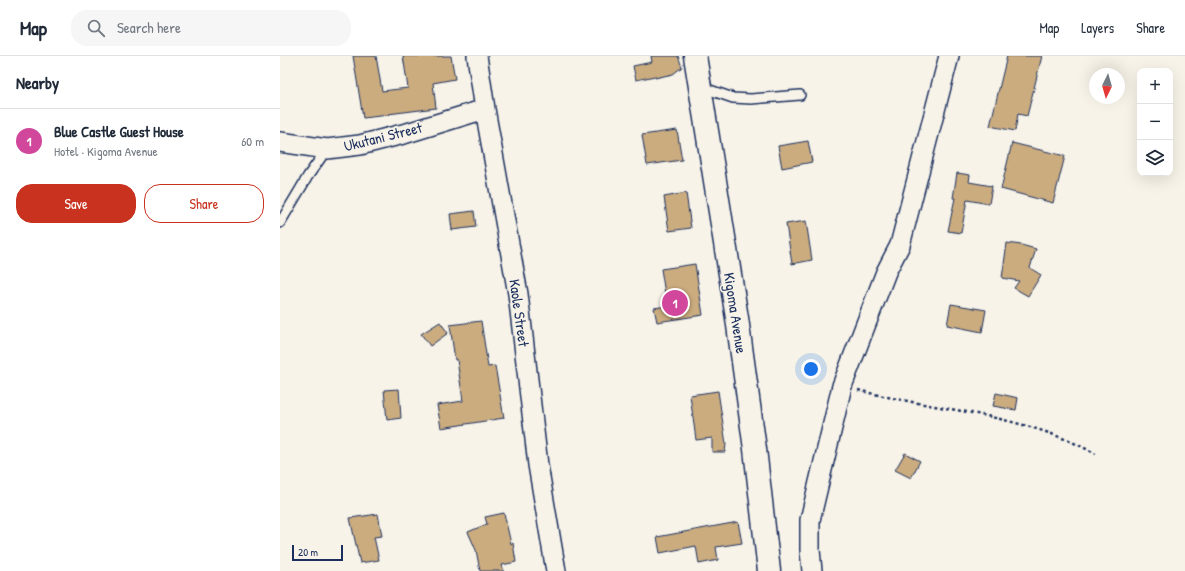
<!DOCTYPE html>
<html lang="en">
<head>
<meta charset="utf-8">
<style>
	:root { --surface:#fff; --page:#f6f6f7; --text:#1f2937; --muted:#747a83; --line:#e0e1e3; --accent:#c8321e }
	body { margin:0; font-family:"Patrick Hand",sans-serif; background:var(--page); color:var(--text) }
	.controls { position:absolute; right:12px; top:12px; display:grid; overflow:hidden; border-radius:8px; box-shadow:0 4px 16px #0002 }
	.controls button { width:36px; height:36px; display:grid; place-items:center; padding:0; border:0; border-bottom:1px solid var(--line); background:var(--surface); color:var(--text); font:20px sans-serif }
	.compass { position:absolute; left:809px; top:12px; width:36px; height:36px; border-radius:50%; background:var(--surface); box-shadow:0 4px 16px #0002; rotate:185deg }
	.scale { position:absolute; left:12px; bottom:10px; width:51px; box-sizing:border-box; padding-left:4px; border:2px solid #1b2f5e; border-top:0; font-size:11px; line-height:14px; white-space:nowrap; color:#1b2f5e; -webkit-text-stroke:3px #f7f3e8; paint-order:stroke }
	.you { position:absolute; left:531px; top:313px; width:14px; height:14px; margin:-10px; border:3px solid #fff; border-radius:50%; background:#1a73e8; box-shadow:0 0 0 6px #1a73e833 }
	.badge { display:grid; place-items:center; width:26px; height:26px; border-radius:50%; background:var(--accent); color:#fff; font-size:13px; font-weight:700 }
	.pin { position:absolute; translate:-50% -50%; border:2px solid #fff; box-shadow:0 1px 4px #0006 }
	.list { margin:0; padding:0; list-style:none }
	h2 { display:flex; justify-content:space-between; align-items:center; height:52px; margin:0; padding:0 16px; font-size:17px }
	h2 small { font-size:13px; font-weight:400; color:var(--muted) }
	.list li { display:grid; grid-template-columns:26px 1fr auto; gap:12px; align-items:center; box-sizing:border-box; height:64px; padding:0 16px; border-top:1px solid var(--line) }
	.list b { display:block; font-size:15px; white-space:nowrap }
	.list p { margin:0; font-size:13px; white-space:nowrap; color:var(--muted) }
	.list em { font-size:13px; font-style:normal; color:var(--muted) }
	.actions { display:flex; gap:8px; padding:12px 16px }
	.actions a { flex:1; padding:9px 0; border:1px solid var(--accent); border-radius:16px; text-align:center; font-size:14px; color:var(--accent) }
	.actions .main { background:var(--accent); color:#fff }
	.icon { flex:none; width:22px; height:22px; fill:none; stroke:currentColor; stroke-width:2; stroke-linecap:round; stroke-linejoin:round }
	.map { position:relative; flex:none; width:905px; height:515px; overflow:hidden }
	header { display:flex; align-items:center; gap:24px; box-sizing:border-box; height:56px; padding:0 20px; background:var(--surface); border-bottom:1px solid var(--line) }
	header strong { font-size:19px }
	nav { display:flex; gap:22px; margin-inline-start:auto; font-size:14px }
	.search { width:280px; height:36px; background:var(--page); display:flex; align-items:center; gap:10px; box-sizing:border-box; padding:0 14px; border-radius:16px; color:var(--muted); font-size:15px }
	main { display:flex }
	aside { flex:1; background:var(--surface) }
	.map>svg:first-child { display:block }
	.building { fill:#cbac7f; stroke:#1b2f5e }
	.lines { fill:none; stroke-linecap:round; stroke-linejoin:round }
	.lane-casing { stroke:#1b2f5e; stroke-width:12 }
	.street-casing { stroke:#1b2f5e; stroke-width:22 }
	.primary-casing { stroke:#1b2f5e; stroke-width:25 }
	.path { stroke:#1b2f5e; stroke-width:2.5; stroke-dasharray:3 3; stroke-linecap:butt }
	.lane { stroke:#f7f3e8; stroke-width:9 }
	.street { stroke:#f7f3e8; stroke-width:19 }
	.primary { stroke:#f7f3e8; stroke-width:22 }
	.labels { text-anchor:middle; stroke-width:3; stroke-linejoin:round; paint-order:stroke }
	.street-label { font-size:15px; fill:#1b2f5e; stroke:#f7f3e8 }
</style>
</head>
<body>
<header>
<strong>Map</strong>
<div class="search"><svg class="icon" aria-label="search" viewBox="0 0 24 24"><circle cx="10" cy="10" r="6"/><path d="M15 15l6 6"/></svg>Search here</div>
<nav><a>Map</a><a>Layers</a><a>Share</a></nav>
</header>
<main>
<aside>
<h2>Nearby<small></small></h2>
<ul class="list">
<li><span class="badge" style="background:#d1479c">1</span><div><b>Blue Castle Guest House</b><p>Hotel · Kigoma Avenue</p></div><em>60 m</em></li>
</ul>
<div class="actions"><a class="main">Save</a><a>Share</a></div>
</aside>
<div class="map">
<svg width="905" height="515" viewBox="0 0 905 515">
	<rect width="100%" height="100%" fill="#f7f3e8"/>
	<filter id="ink" filterUnits="userSpaceOnUse"><feTurbulence type="fractalNoise" baseFrequency=".025" numOctaves="2"/><feDisplacementMap in="SourceGraphic" scale="8" xChannelSelector="R" yChannelSelector="G"/><feConvolveMatrix kernelMatrix="1 2 1 2 8 2 1 2 1" color-interpolation-filters="sRGB"/></filter>
	<g filter="url(#ink)">
		<!-- building -->
		<path class="building" d="M73,0H96L102,35L128,32L123,0H171L175,23L153,27L156,52L108,58L109,59L83,62Z
			M371,0H398L402,11L393,18L375,22V20L356,24L353,10L372,6Z
			M727,0H762L747,60L738,58L735,75L710,70Z
			M397,74L402,104L367,109L362,79Z
			M528,85L532,106L502,112L498,90Z
			M732,87L785,100L773,147L721,133Z
			M677,117L690,119L689,126L712,130L709,148L687,144L681,177L668,175L675,142H673Z
			M406,137L411,172L389,175L384,141Z
			M194,155L196,171L172,174L170,158Z
			M526,165L532,204L512,208L506,168Z
			M727,187L741,189L756,193L750,212L761,219L748,240L734,232L739,225L722,222Z
			M415,208L423,259L377,266L374,252L387,250L381,213Z
			M671,248L706,254L702,276L667,269Z
			M201,265L208,311L215,310L224,362L161,372L157,349L183,345L177,304H175L170,269Z
			M160,266L168,277L150,290L141,278Z
			M119,333L121,362L107,364L104,334Z
			M438,335L446,388L445,396H432V382L416,384L410,339Z
			M716,337L738,342L736,354L713,350Z
			M625,397L640,405L631,422L615,414Z
			M224,457L231,488L233,487L236,506L222,509L224,515H200L196,494L188,476L207,468L205,461Z
			M98,458L102,480L94,481L99,504L80,507L70,462Z
			M458,466L462,487L436,491L438,504L419,508L416,490L380,497L377,481Z"/>
		<g class="lines">
			<defs>
				<path id="lane" d="M421,31L453,42L471,43L520,39
					M0,167L28,120L47,93"/>
				<path id="street" d="M197,0L205,53L238,238L258,409L276,515
					M0,86L47,93L80,89L127,77L205,53
					M532,515L530,494V464L562,330L606,216L620,189L669,0"/>
				<path id="primary" d="M415,0L457,262L475,393L489,515"/>
			</defs>
			<!-- lane casing -->
			<use href="#lane" class="lane-casing"/>
			<!-- street casing -->
			<use href="#street" class="street-casing"/>
			<!-- primary casing -->
			<use href="#primary" class="primary-casing"/>
			<!-- path -->
			<path class="path" d="M578,334C658,355 742,357 816,398"/>
			<!-- lane -->
			<use href="#lane" class="lane"/>
			<!-- street -->
			<use href="#street" class="street"/>
			<!-- primary -->
			<use href="#primary" class="primary"/>
		</g>
	</g>
	<g class="labels">
		<!-- street labels -->
		<g class="street-label">
			<text transform="translate(103 81) rotate(-14)" y="5">Ukutani Street</text>
			<text transform="translate(239 257) rotate(82)" y="5">Kaole Street</text>
			<text transform="translate(455 257) rotate(81)" y="5">Kigoma Avenue</text>
		</g>
	</g>
</svg>
<div class="controls">
<button>+</button>
<button>−</button>
<button><svg class="icon" aria-label="layers" viewBox="0 0 24 24"><path d="M12 4l9 5-9 5-9-5zM3 14l9 5 9-5"/></svg></button>
</div>
<svg class="compass" viewBox="-18 -18 36 36"><path d="M0-13l5 13h-10z" fill="#e53935"/><path d="M0 13l5-13h-10z" fill="#747a83"/></svg>
<div class="scale">20 m</div>
<div class="you"></div>
<div class="pin badge" style="left:395px;top:247px;background:#d1479c">1</div>
</div>
</main>
</body>
</html>
